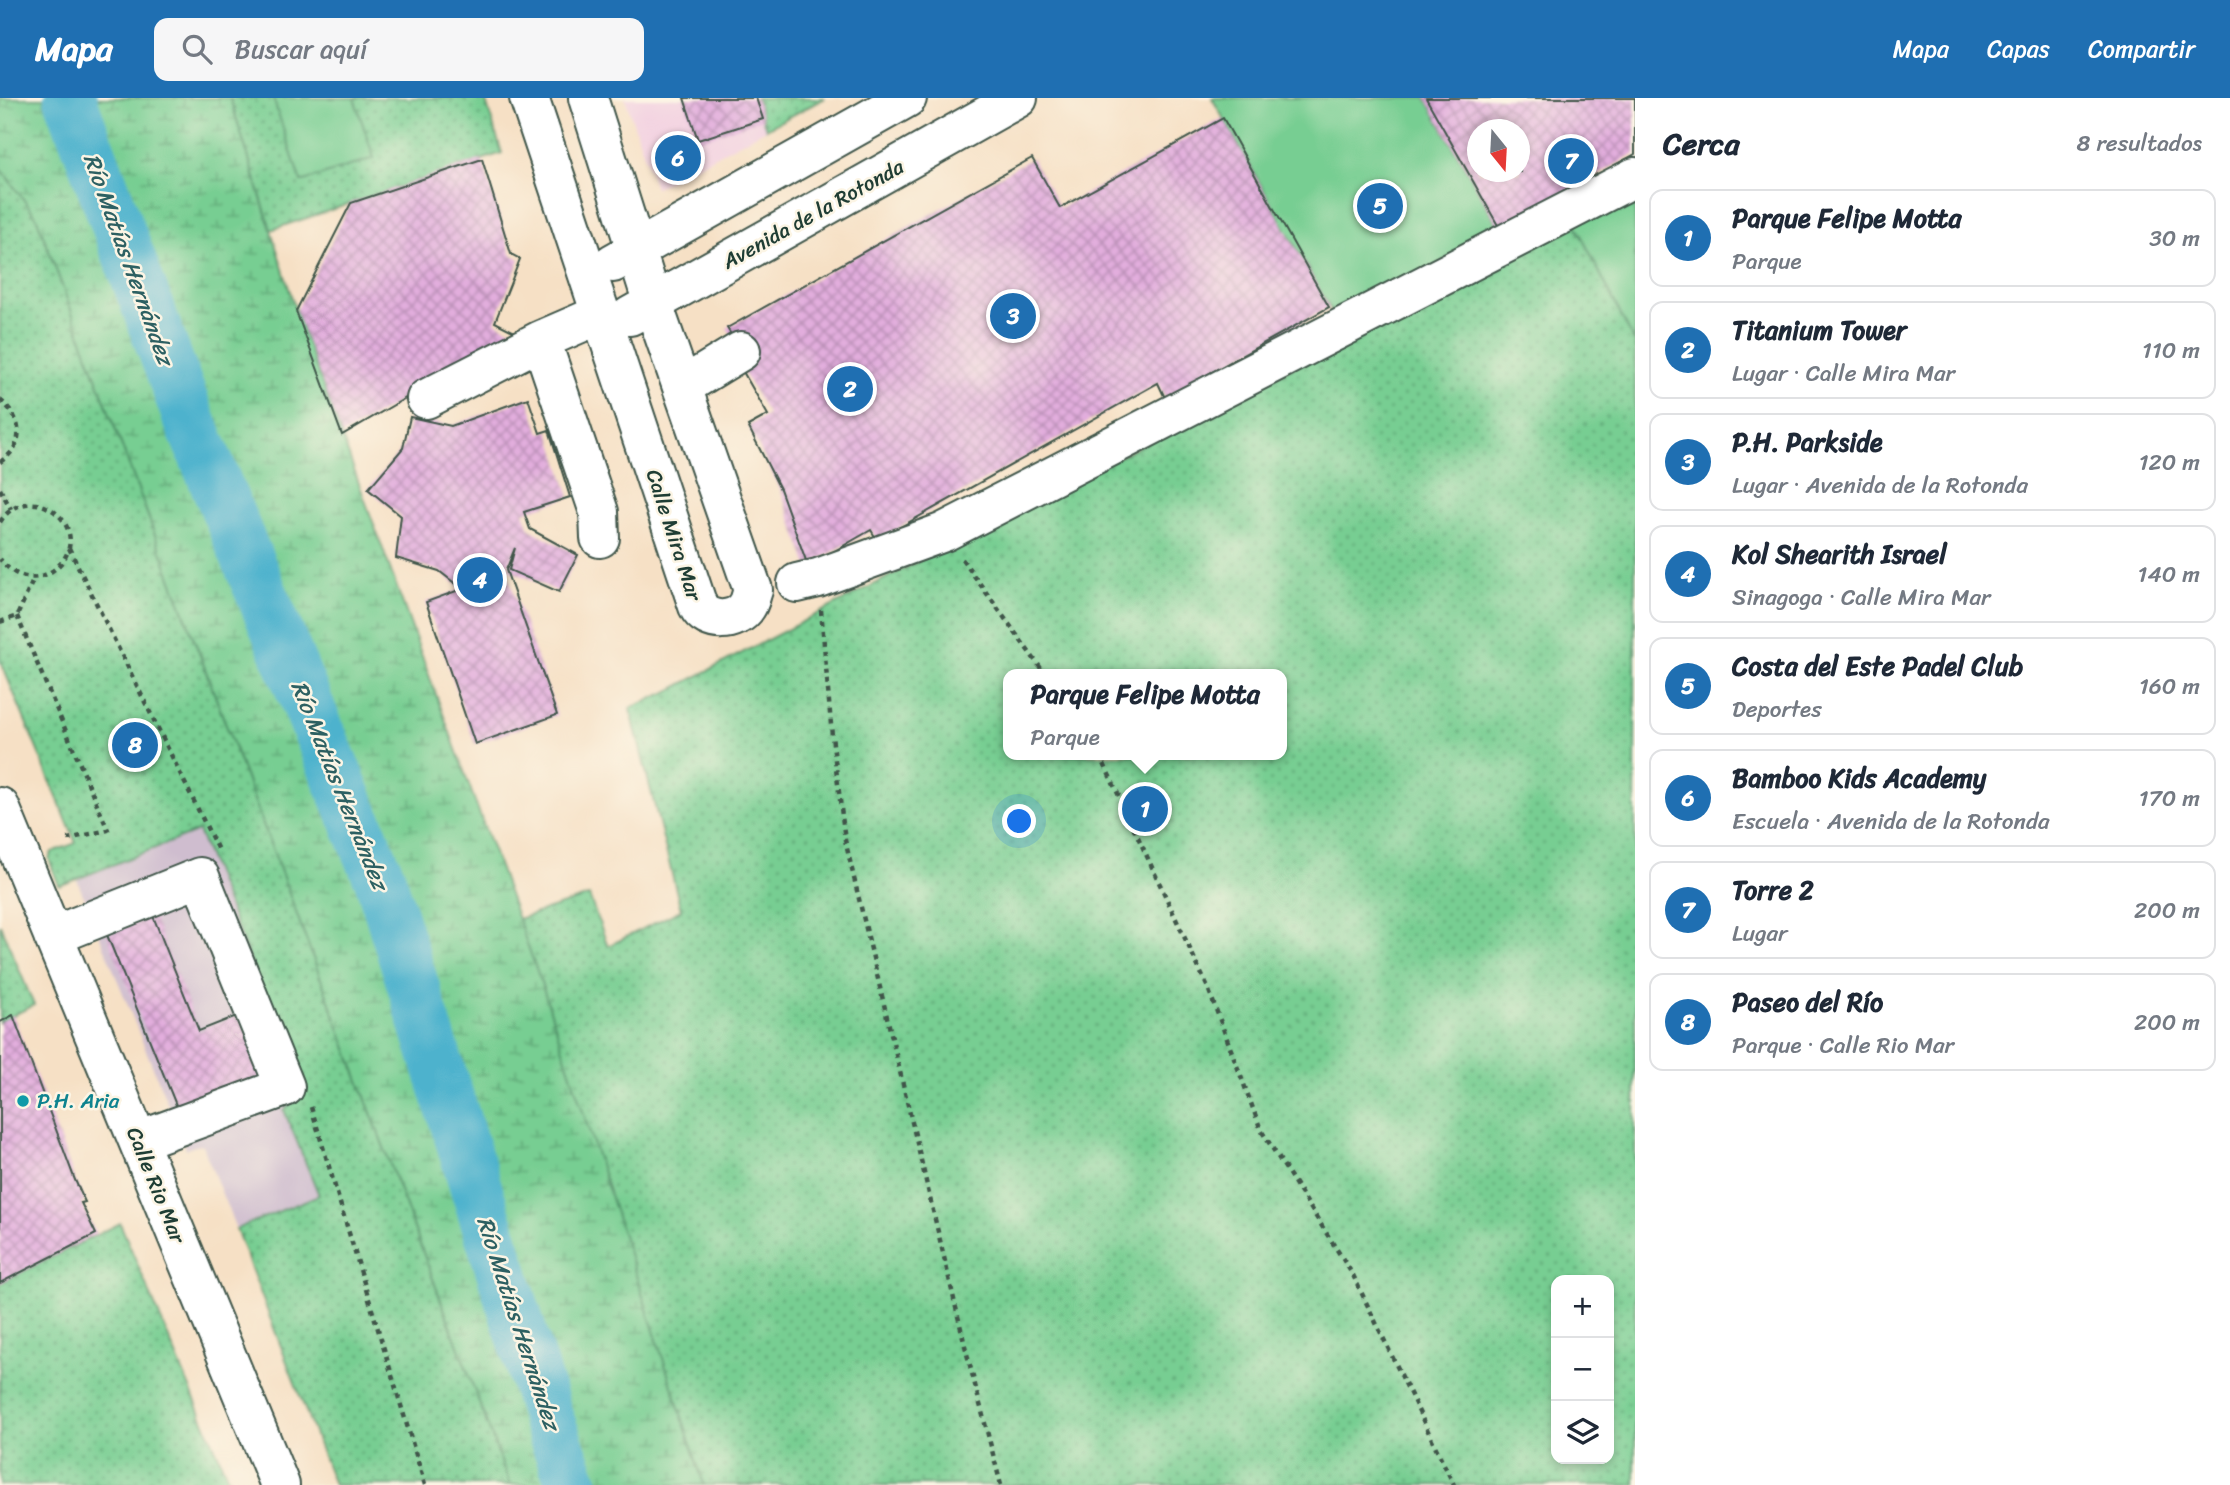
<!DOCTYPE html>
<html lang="es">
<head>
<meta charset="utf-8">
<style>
	:root { --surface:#fff; --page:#f6f6f7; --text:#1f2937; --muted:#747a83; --line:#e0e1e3; --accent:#1f6fb2 }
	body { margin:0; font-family:Sriracha,sans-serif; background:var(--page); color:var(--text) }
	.controls { position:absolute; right:21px; bottom:21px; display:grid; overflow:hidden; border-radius:14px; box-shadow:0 4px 10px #0003 }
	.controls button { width:63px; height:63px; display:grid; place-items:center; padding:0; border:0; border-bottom:2px solid var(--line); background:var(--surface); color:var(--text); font:35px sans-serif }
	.compass { position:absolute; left:1467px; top:21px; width:63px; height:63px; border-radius:50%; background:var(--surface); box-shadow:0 4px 10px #0003; rotate:162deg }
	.you { position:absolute; left:1020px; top:724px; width:24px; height:24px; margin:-18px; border:5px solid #fff; border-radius:50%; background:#1a73e8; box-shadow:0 0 0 10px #1a73e833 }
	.badge { display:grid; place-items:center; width:46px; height:46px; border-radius:50%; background:var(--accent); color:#fff; font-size:23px; font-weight:700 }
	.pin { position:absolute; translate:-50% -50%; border:4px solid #fff; box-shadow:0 2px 7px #0006 }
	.popup { position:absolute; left:1003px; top:571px; width:284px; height:91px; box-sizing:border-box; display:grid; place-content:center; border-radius:14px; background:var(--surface); filter:drop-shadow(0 2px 5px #0005); font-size:23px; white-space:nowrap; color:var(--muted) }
	.popup b { font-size:26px; color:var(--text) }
	.popup::after { content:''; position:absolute; left:50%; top:100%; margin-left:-14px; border:14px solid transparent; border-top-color:var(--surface) }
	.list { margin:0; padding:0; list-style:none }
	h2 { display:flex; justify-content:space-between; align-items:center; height:91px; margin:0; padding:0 28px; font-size:30px }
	h2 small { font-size:23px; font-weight:400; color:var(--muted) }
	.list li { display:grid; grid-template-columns:46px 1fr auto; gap:21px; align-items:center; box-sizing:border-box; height:98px; margin:0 14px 14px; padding:0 14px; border:2px solid var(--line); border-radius:14px }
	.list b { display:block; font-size:26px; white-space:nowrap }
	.list p { margin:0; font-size:23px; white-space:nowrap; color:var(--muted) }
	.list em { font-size:23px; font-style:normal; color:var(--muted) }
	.icon { flex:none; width:38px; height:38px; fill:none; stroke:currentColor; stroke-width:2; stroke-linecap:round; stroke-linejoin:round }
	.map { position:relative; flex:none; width:1635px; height:1387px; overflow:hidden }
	header { display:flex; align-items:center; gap:42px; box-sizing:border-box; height:98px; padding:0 35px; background:var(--accent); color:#fff }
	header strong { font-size:33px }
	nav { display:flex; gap:38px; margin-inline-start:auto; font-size:24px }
	.search { width:490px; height:63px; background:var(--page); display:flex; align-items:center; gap:18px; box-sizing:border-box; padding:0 24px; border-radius:14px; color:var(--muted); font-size:26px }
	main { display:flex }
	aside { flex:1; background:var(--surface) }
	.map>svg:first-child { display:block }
	.built { fill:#f2cfe1 }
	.industrial { fill:#cfbdcf }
	.grass { fill:url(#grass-dots); stroke:#4b8663; stroke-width:2; fill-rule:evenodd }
	.wetland { fill:url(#wetland-marsh); stroke:#4b8663; stroke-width:2 }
	.garden { fill:#77ce92; stroke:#4b8663; stroke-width:2 }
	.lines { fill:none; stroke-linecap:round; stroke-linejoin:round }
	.river { stroke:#4eb2cd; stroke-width:52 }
	.building { fill:url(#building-cross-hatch); fill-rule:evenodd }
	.minor-casing { stroke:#3f554a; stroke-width:42 }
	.path { stroke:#3f554a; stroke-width:4.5; stroke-dasharray:5 5; stroke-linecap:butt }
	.minor { stroke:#fff; stroke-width:38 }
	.culture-dot { fill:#0f9aa8; stroke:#fcf5e5; stroke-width:2.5 }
	.labels { text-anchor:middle; stroke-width:5; stroke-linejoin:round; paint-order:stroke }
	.street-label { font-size:21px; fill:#1f3d34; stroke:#fcf5e5 }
	.culture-label { font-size:21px; fill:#0d838f; stroke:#fcf5e5; text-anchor:start }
	.water-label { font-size:23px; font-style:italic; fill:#2d6062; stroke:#fcf5e5 }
</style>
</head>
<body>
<header>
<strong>Mapa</strong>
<div class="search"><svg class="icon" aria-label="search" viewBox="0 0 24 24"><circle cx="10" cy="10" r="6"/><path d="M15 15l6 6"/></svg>Buscar aquí</div>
<nav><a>Mapa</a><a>Capas</a><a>Compartir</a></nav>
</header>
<main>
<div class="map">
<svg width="1635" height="1387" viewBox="0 0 1635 1387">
	<defs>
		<pattern id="grass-dots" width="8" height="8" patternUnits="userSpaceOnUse" patternTransform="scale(1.75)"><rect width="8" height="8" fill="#77ce92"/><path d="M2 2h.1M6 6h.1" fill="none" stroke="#61a878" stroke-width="1.8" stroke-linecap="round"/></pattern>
		<pattern id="wetland-marsh" width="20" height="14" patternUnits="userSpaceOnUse" patternTransform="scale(1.75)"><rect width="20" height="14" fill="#77ce92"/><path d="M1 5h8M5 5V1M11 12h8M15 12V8" fill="none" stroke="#61a878"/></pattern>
		<pattern id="building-cross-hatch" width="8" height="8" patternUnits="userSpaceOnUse" patternTransform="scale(1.75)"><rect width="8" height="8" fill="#e2addd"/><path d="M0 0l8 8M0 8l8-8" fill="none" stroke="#b78eb4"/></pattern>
	</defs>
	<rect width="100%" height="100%" fill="#fcf5e5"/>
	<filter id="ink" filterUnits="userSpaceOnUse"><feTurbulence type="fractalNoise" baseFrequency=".0143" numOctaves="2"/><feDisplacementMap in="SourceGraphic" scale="14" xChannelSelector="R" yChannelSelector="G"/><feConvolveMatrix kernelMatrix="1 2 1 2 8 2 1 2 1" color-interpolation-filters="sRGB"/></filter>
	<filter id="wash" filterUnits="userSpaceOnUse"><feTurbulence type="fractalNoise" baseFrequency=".00686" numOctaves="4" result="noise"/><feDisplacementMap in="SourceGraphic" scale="28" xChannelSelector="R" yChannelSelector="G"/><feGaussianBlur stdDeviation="1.57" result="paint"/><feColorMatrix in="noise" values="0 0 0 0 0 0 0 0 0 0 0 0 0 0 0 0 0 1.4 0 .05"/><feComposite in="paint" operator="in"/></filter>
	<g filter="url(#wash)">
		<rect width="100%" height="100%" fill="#f6e0c5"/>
		<!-- built -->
		<path class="built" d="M625,0H825L655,90Z"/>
		<!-- industrial -->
		<path class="industrial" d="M198,733L299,983L297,1001L284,1013L319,1097L236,1131L202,1046L186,1051L77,782Z"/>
		<!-- grass -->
		<path class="grass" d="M230,0H485L502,55L271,132Z
			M756,0H825L766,31Z
			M0,70L36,118L510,1387H334L236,1131L319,1097L284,1012L297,1001L299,983L198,733L59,788L49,761L52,754L76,745L0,562Z
			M1574,123L1635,245V1387H704L518,821L589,798L608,848L681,812L630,610L665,595ZM1009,576H1282V657H1009ZM1556,1182H1609V1361H1556Z
			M0,826L34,907L0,924Z
			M120,1125L231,1387H0V1185Z"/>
		<!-- wetland -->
		<path class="wetland" d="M0,0H230L296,213L541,884L704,1387H510L36,118L0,70Z"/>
		<!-- garden -->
		<path class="garden" d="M273,0H354L374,60L301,84Z
			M1212,0H1426L1500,131L1337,223Z
			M1635,93V245L1574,123Z"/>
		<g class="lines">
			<!-- river -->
			<path class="river" d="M70,0L188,318L380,781L548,1321L573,1387"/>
		</g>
		<g id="blocks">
			<!-- building -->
			<path class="building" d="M684,0H756L763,21L698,42Z
				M1426,0H1635V56L1500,131ZM1478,32H1520V74H1478Z
				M1223,20L1329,209L1165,300L1158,285L877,442L871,432L808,468L780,391L748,328L768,317L738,265L741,253L727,230L1032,60L1060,110Z
				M482,61L511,156L520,161L495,224L517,235L342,337L296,213L351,105Z
				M528,300L540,335L549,332L570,399L524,414L530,431L578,457L559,494L509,472L515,450L506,472L557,617L475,646L426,504L462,491L439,473L396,460L401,418L368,391L403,350L410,319L451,328Z
				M153,818L199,933L244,915L271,981L180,1017L107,837Z
				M13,917L75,1082L85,1104L81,1105L96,1136L0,1185V924Z"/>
		</g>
	</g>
	<g filter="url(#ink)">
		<use href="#blocks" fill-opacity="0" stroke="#3f554a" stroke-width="2"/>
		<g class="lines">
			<defs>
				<path id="minor" d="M529,0L698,508C706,526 737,525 747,508C750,504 751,497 753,492L653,206L588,0
					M613,165L907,0
					M630,218L1018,0
					M541,242L601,216
					M682,289L741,253
					M426,301L541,242L599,414L600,440
					M797,485L818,480L944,434L1635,79
					M0,709L280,1387
					M53,838L200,779L285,989L138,1043"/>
			</defs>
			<!-- minor casing -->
			<use href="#minor" class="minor-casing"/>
			<!-- path -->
			<path class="path" d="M0,302C22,319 27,347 0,364
				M0,391L11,411
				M0,424C29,379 93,426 61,465C55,472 47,477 38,479C22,482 9,473 0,461
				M69,450L218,752
				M962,461L1045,576
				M821,512L832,638L845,742L967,1256L1001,1387
				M17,518L108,732L68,741
				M0,524L17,518L34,480
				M1100,657L1208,890L1261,1032L1353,1177L1454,1387
				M311,1009L425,1387"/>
			<!-- minor -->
			<use href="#minor" class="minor"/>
		</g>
	</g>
	<!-- markers -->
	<circle class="culture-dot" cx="23" cy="1003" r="7"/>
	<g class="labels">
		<!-- street labels -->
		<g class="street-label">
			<text transform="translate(813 116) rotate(-29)" y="7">Avenida de la Rotonda</text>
			<text transform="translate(674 437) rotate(72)" y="7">Calle Mira Mar</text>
			<text transform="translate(156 1087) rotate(68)" y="7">Calle Rio Mar</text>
		</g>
		<!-- culture labels -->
		<g class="culture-label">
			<text x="37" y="1010">P.H. Aria</text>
		</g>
		<!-- water labels -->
		<g class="water-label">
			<text transform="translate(129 161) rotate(70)" y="8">Río Matías Hernández</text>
			<text transform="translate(340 687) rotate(68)" y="8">Río Matías Hernández</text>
			<text transform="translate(519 1225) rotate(72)" y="8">Río Matías Hernández</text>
		</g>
	</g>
</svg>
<div class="controls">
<button>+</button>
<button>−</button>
<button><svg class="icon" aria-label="layers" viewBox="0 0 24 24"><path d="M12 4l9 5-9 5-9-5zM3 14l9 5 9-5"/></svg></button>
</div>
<svg class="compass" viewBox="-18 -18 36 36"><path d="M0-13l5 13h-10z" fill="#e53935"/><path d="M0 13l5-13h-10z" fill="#747a83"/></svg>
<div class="you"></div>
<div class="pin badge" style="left:1145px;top:711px">1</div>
<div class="popup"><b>Parque Felipe Motta</b>Parque</div>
<div class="pin badge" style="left:850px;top:291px">2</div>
<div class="pin badge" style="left:1013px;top:218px">3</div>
<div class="pin badge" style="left:480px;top:482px">4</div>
<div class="pin badge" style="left:1380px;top:108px">5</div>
<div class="pin badge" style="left:678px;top:60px">6</div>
<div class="pin badge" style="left:1571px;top:63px">7</div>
<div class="pin badge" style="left:135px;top:647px">8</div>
</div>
<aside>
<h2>Cerca<small>8 resultados</small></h2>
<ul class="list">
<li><span class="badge">1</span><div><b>Parque Felipe Motta</b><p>Parque</p></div><em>30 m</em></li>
<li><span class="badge">2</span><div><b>Titanium Tower</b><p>Lugar · Calle Mira Mar</p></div><em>110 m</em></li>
<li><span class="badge">3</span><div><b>P.H. Parkside</b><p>Lugar · Avenida de la Rotonda</p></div><em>120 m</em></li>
<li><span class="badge">4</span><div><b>Kol Shearith Israel</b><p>Sinagoga · Calle Mira Mar</p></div><em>140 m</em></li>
<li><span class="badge">5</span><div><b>Costa del Este Padel Club</b><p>Deportes</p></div><em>160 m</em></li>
<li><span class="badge">6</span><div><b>Bamboo Kids Academy</b><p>Escuela · Avenida de la Rotonda</p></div><em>170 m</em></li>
<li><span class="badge">7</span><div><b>Torre 2</b><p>Lugar</p></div><em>200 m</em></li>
<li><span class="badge">8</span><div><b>Paseo del Río</b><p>Parque · Calle Rio Mar</p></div><em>200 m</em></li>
</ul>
</aside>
</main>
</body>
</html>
